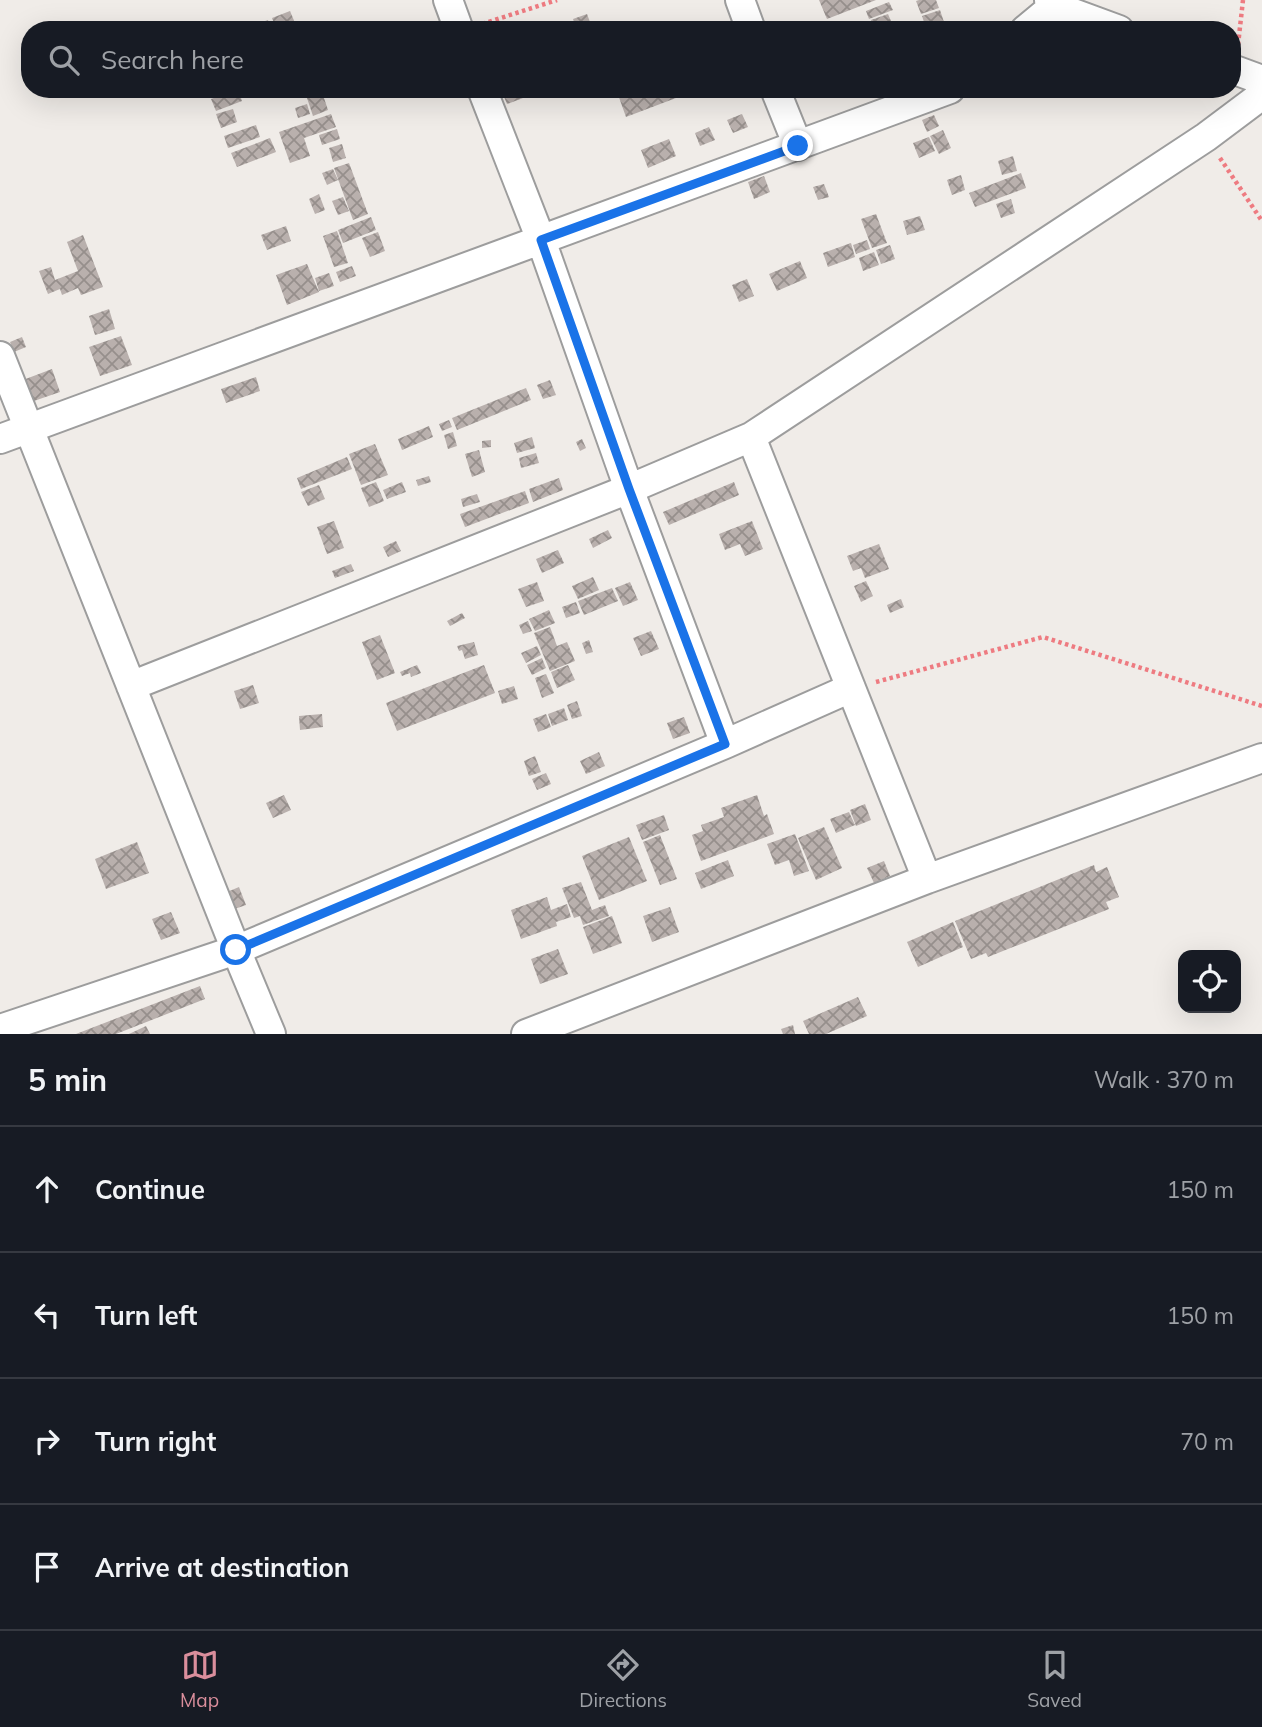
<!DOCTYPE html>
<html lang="en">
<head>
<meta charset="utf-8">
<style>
	:root { --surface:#171b24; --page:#20242c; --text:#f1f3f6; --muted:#9ea1a6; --line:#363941; --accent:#da8e9c }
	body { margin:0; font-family:Mulish,sans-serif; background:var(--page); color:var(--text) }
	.controls { position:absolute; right:21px; bottom:21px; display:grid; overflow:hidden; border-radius:14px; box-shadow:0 7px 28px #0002 }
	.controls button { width:63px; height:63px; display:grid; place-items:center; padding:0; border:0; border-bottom:2px solid var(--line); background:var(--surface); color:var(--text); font:35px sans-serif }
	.stop { position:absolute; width:21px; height:21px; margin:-16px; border:5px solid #1a73e8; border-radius:50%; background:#fff }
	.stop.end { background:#1a73e8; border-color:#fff; box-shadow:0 2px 7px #0008 }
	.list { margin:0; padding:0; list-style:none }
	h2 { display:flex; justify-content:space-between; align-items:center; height:91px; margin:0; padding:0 28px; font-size:30px }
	h2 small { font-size:23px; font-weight:400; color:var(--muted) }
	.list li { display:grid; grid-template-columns:46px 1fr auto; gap:21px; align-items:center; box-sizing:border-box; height:126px; padding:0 28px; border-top:2px solid var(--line) }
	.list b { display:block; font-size:26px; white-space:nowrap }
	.list em { font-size:23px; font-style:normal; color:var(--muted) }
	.icon { flex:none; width:38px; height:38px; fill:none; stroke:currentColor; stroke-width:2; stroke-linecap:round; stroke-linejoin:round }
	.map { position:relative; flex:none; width:1262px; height:1034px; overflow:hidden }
	.search { position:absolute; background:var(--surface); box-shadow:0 7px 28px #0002; left:21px; right:21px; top:21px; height:77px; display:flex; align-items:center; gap:18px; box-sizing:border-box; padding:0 24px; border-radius:28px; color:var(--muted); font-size:26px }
	.sheet { height:595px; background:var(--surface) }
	nav { display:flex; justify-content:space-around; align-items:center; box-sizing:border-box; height:98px; border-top:2px solid var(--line); background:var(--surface); font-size:19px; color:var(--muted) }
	nav a { display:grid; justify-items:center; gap:4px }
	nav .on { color:var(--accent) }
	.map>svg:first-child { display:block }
	.building { fill:url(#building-cross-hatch) }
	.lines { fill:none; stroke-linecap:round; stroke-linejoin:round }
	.minor-casing { stroke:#9d9d9d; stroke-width:32 }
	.path { stroke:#ee7b81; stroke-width:4.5; stroke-dasharray:3.5 3.5; stroke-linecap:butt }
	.minor { stroke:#fff; stroke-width:28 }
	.route { stroke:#1a73e8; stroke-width:9 }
</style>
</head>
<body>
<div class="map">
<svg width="1262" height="1034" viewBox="0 0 1262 1034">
	<defs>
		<pattern id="building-cross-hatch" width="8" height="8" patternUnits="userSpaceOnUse" patternTransform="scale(1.75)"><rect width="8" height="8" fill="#b9b0ad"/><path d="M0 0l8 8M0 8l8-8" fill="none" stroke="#968f8c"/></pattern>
	</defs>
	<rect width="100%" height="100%" fill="#f0ece8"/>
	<!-- building -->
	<path class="building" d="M819,0H876L827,19Z
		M919,0H936L939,8L921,14L916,1Z
		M889,2L893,10L869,19L866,11Z
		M940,10L944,22L926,28L922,16Z
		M290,11L298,30H277L272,18Z
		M587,14L590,22L576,28L573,19Z
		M888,14L891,21L873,27L871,20Z
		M268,20L271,29L241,30V29Z
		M591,23L593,30H575Z
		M996,23L1000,30H982Z
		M238,89L242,101L216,111L211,99Z
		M304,89H321L328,110L313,116Z
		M509,89H520L523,98L507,104L502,92Z
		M616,89H672L676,98L626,117Z
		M307,104L310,114L298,118L295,108Z
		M233,109L237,122L221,128L216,114Z
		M331,114L336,127L304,138L310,156L290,163L279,132Z
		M742,114L748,127L733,133L727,120Z
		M934,115L939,126L927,132L922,120Z
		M256,125L260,137L228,148L224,136Z
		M709,127L715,140L700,146L695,133Z
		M337,129L340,139L322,145L319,135Z
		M943,130L951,148L939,154L930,136Z
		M929,137L935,151L919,158L913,143Z
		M270,138L276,152L237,167L231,153Z
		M669,139L676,156L648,168L641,150Z
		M342,144L346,158L333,162L329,148Z
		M1013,156L1017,171L1002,175L998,161Z
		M349,163L368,214L353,220L334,168Z
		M333,169L338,180L327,185L322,173Z
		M1021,173L1026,188L975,207L969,193Z
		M961,175L965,190L952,195L947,180Z
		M764,176L770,192L754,199L748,182Z
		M824,184L829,197L818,200L813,187Z
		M319,194L325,210L315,214L309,199Z
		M343,197L349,211L338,215L332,201Z
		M1011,199L1015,213L1001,218L996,204Z
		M876,214L887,243L872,248L861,219Z
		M920,216L925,230L907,235L903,221Z
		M371,217L376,230L343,243L338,230Z
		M286,226L291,241L267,250L261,235Z
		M337,231L348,263L334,267L323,236Z
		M378,232L385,251L370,257L362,238Z
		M83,235L103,287L81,295L78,288L62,295L60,289L48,294L39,271L51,267L55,280L78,271L67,242Z
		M867,240L870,249L856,254L853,245Z
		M851,243L855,257L828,267L823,253Z
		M890,245L895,259L881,264L876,250Z
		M874,252L879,265L863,271L859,258Z
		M800,261L807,278L777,291L769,274Z
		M307,264L319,292L287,305L276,275Z
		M352,266L356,276L340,282L336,272Z
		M329,273L334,286L319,291L315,278Z
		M747,279L754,296L739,302L732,285Z
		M109,309L115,329L95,335L89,316Z
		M121,336L132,365L100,376L89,347Z
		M22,337L26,347L14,352L10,342Z
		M52,369L60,392L31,402L23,380Z
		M256,377L260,391L226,403L221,389Z
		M550,380L556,395L543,399L537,385Z
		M526,388L531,400L457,430L452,418Z
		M449,420L452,427L442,431L439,424Z
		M429,426L433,437L402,450L398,439Z
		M453,432L457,446L448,449L444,435Z
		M532,437L535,448L517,453L514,443Z
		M582,439L586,448L580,451L576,442Z
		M491,440V447L482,448V441Z
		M375,444L388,475L361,485L349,454Z
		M479,450L485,472L472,477L465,454Z
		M536,453L539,463L521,468L519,458Z
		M347,457L352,469L301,489L297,478Z
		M429,476L431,482L418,486L416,480Z
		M559,478L563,490L533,502L529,489Z
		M376,482L384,501L369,507L361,488Z
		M402,482L406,492L387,499L383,490Z
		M734,482L739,495L669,525L663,512Z
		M319,485L325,499L308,506L301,492Z
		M525,491L529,503L465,527L460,514Z
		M477,494L480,502L463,507L461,499Z
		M334,521L344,548L327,554L317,527Z
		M752,521L763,549L745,556L740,544L725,550L719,534Z
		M608,530L612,538L593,548L589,539Z
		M396,541L401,551L388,557L383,547Z
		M879,544L889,569L865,578L861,568L853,571L847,556Z
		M558,550L564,563L542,573L536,559Z
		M351,564L354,571L335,578L332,571Z
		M593,577L599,590L578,599L572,586Z
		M866,581L873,596L861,602L854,586Z
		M537,582L544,601L526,607L518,589Z
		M630,582L638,600L623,606L615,588Z
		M612,588L618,601L584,615L578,601Z
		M901,599L904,607L890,613L887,605Z
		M576,602L580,613L566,618L562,607Z
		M549,610L555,623L535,631L529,619Z
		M462,613L465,618L450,626L447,621Z
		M528,621L532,631L523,634L519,625Z
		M550,627L557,646L567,642L575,661L550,671L534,633Z
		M651,631L659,649L641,656L633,638Z
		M380,635L395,673L377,680L362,642Z
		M589,640L593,652L586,654L582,643Z
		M474,642L478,655L465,659L462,650L459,651L457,646Z
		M537,646L541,655L526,663L521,653Z
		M542,658L546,668L532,675L527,665Z
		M417,665L421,673L411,677L410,673L402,676L400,672Z
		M484,665L495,693L397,731L386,703Z
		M568,665L575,680L557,688L551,672Z
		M546,674L554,693L542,698L535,678Z
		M253,685L259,703L240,709L234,691Z
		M514,686L518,699L502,704L498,691Z
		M577,701L582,716L572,719L567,705Z
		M564,708L568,720L552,726L548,714Z
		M322,714L323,727L300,730L299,716Z
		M546,714L551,727L538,732L533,719Z
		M684,717L690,733L673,739L667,723Z
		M599,752L605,766L586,774L580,761Z
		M535,756L541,772L529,776L524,761Z
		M546,773L551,784L537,790L532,779Z
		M284,795L291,810L273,818L266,803Z
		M757,795L764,816L767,814L774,834L701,861L692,835L703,831L701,825L724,817L721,808Z
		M865,804L871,820L856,826L850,810Z
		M849,812L855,825L836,833L830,819Z
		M664,815L669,830L642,840L636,825Z
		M824,827L842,868L816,880L798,838Z
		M795,834L809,871L794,876L789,860L775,865L767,844Z
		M660,835L677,879L660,885L643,842Z
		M629,837L647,881L599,900L582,856Z
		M137,842L149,873L106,889L95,859Z
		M728,860L734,876L701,889L695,873Z
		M884,861L890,876L874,883L867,868Z
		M1094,865L1096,872L1107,867L1119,897L1106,902L1109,909L988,957L986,953L971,959L955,921Z
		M581,882L592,910L605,905L609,916L583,925L580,916L574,918L562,888Z
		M239,887L246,905L226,912L220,895Z
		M547,897L551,910L567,904L571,917L556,922L557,926L521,939L511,910Z
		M670,907L679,932L652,942L643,916Z
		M171,912L180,933L161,940L152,919Z
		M612,916L622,943L593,954L583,927Z
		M953,922L963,947L918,967L907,942Z
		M558,949L568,974L540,984L531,959Z
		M200,986L205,999L116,1034H76Z
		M858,997L867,1016L826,1034H809L803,1021Z
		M793,1025L795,1034H783L781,1029Z
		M146,1026L150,1034H129Z"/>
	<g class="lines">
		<defs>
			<path id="minor" d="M448,0L459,30
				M740,0L751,30
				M1049,0L1054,6L1119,30
				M1025,30L1054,6
				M1232,69L1262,80
				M482,89L541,240L629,489L725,744
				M775,89L798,146L775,89
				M0,356L236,950L271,1034
				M751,437L927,879
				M0,439L950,89
				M131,686L629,489L751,437L1206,137L1262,95
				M0,1029L236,950L725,744L851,688
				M526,1034L927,879L1262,758"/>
		</defs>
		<!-- minor casing -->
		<use href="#minor" class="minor-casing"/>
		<!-- path -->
		<path class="path" d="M482,24L557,0
			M1238,45L1243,0
			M1220,158L1262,221
			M876,682L1043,637L1262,706"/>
		<!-- minor -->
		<use href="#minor" class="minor"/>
	</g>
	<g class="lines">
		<!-- route -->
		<path class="route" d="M236,950L725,744L629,489L541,240L798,146"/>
	</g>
</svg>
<div class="controls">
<button><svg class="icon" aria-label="locate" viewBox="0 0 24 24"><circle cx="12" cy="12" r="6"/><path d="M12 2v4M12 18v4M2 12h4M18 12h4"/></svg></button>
</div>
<div class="stop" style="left:236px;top:950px"></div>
<div class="stop end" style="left:798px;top:146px"></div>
<div class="search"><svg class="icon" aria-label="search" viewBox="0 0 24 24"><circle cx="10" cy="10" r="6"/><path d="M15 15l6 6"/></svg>Search here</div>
</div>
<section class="sheet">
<h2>5 min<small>Walk · 370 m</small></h2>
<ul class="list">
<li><svg class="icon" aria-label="ahead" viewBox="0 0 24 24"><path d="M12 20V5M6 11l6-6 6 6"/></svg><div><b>Continue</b></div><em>150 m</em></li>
<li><svg class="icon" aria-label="left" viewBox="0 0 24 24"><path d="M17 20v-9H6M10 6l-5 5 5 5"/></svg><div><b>Turn left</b></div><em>150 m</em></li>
<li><svg class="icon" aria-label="right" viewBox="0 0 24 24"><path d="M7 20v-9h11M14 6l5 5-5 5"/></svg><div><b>Turn right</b></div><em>70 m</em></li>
<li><svg class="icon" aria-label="arrive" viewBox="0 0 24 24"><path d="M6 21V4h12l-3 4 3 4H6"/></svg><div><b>Arrive at destination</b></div></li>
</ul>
</section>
<nav>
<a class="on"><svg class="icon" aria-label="map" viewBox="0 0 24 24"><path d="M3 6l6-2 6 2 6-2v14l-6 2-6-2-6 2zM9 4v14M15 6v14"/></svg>Map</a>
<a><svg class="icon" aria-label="directions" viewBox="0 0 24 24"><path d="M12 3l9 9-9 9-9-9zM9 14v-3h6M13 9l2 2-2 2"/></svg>Directions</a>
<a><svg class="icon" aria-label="saved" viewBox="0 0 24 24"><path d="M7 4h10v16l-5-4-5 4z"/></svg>Saved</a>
</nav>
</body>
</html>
